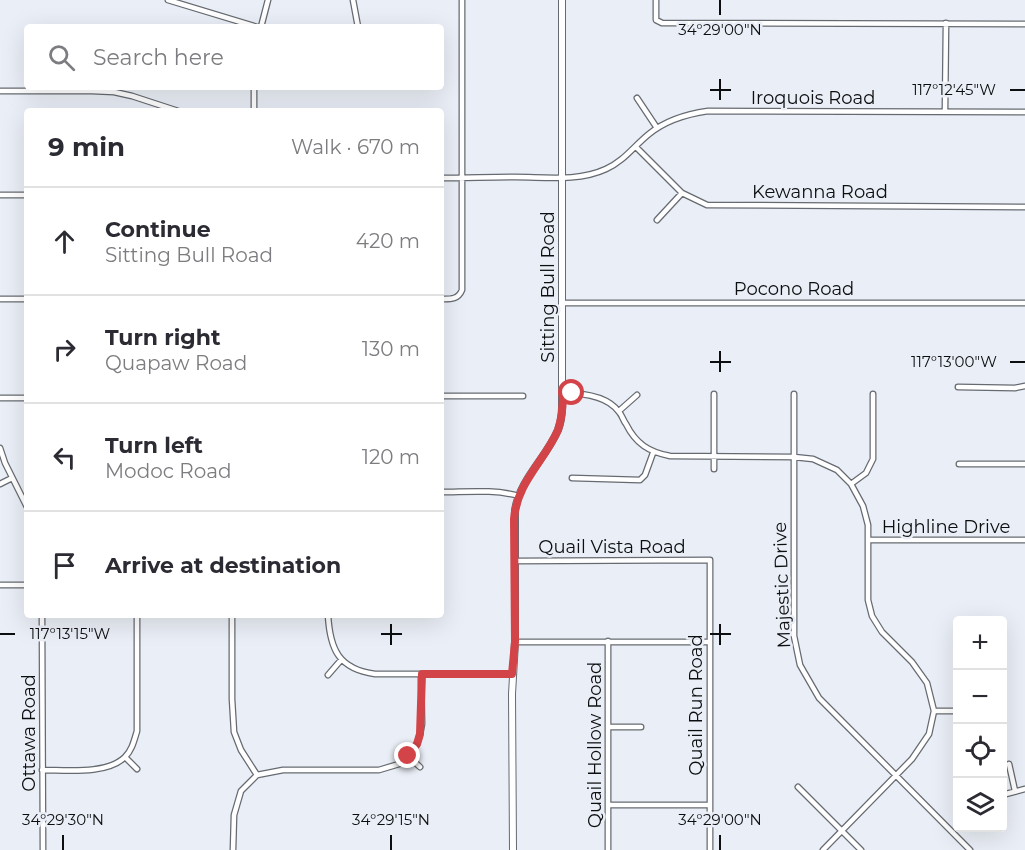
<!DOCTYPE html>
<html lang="en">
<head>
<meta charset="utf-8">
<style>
	:root { --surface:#fff; --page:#f2f2f3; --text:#2b2b33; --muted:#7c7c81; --line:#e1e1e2 }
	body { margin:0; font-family:Montserrat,sans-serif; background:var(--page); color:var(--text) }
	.controls { position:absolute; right:18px; bottom:18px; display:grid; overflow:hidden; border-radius:6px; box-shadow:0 6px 24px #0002 }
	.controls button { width:54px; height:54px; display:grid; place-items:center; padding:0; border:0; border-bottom:2px solid var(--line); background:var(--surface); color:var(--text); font:30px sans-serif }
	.stop { position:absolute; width:18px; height:18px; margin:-14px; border:4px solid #d34448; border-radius:50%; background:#fff }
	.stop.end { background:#d34448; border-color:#fff; box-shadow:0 2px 6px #0008 }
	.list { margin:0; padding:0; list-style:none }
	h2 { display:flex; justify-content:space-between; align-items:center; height:78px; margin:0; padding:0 24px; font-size:26px }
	h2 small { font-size:20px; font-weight:400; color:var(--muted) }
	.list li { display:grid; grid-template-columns:39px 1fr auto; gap:18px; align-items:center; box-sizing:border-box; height:108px; padding:0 24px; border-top:2px solid var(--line) }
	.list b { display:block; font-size:22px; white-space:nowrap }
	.list p { margin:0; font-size:20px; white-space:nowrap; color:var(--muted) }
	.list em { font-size:20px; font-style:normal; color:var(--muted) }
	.icon { flex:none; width:33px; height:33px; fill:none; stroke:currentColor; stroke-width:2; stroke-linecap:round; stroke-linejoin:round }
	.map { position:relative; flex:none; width:1025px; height:850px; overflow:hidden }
	.search { position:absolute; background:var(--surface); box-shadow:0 6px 24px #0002; left:24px; top:24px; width:420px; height:66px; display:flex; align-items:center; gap:15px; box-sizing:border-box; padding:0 21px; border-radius:6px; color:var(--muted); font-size:22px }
	.panel { position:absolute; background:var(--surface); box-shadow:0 6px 24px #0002; left:24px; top:108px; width:420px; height:510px; border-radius:6px }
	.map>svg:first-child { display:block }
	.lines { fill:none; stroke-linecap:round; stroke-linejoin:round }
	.street-casing { stroke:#666a71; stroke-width:7 }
	.secondary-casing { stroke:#666a71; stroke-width:8 }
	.street { stroke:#fff; stroke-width:4.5 }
	.secondary { stroke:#fff; stroke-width:6 }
	.route { stroke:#d34448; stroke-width:8 }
	.ticks { fill:none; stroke:#0c0e10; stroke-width:2 }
	.labels { text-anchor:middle; stroke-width:5; stroke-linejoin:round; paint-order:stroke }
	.street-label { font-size:18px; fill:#0c0e10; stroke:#eaeef6 }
	.ticks-label { font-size:15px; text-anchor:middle; fill:#0c0e10; stroke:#eaeef6; stroke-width:5; stroke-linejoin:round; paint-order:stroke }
</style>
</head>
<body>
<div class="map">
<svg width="1025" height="850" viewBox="0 0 1025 850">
	<rect width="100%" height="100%" fill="#eaeef6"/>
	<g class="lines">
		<defs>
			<path id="street" d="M168,0L257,27
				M353,0L358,27
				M656,0V20L662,23L1025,24
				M261,27L268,0
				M0,91H92L114,92L132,96L178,111
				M637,98L657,128
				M254,111V87
				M945,111L946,23
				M636,147L682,193L707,205L1025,207
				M441,178C466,178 490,177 515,177C545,177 578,182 606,169C624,161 634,146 649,134C666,120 687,114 708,111L1025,112
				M0,195H27
				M657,220L682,193
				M0,299H27
				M441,299C450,299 458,300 462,290V0
				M563,303H1025
				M958,387L1015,388L1025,386
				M563,393C581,393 607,395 619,412C622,415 623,420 626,424C636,444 649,452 670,456L794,457L813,459L837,470L851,484L863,506L868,525V600L872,616L882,632L912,662L927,683L934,711L929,734L912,759L823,850
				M714,394V469
				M794,394V636L800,665L819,698L970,850
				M441,396H523
				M0,398H27
				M619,411L637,395
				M0,448L5,463L27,507
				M959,464H1025
				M572,478L640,480L645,475L653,453
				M0,484L12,478
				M851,484L866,473L873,459V394
				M441,492C466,492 494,489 519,496
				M868,540H1025
				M515,561L710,560V850
				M0,585H27
				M42,615L43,850
				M232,615V699L234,732L241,750L257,775
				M328,615C330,650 339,669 375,674H512
				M608,641V850
				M515,642H710
				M328,675L341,660
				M934,711H958
				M608,727H641
				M408,756L420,767
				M125,757L137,769
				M1009,764L1015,791
				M42,770C66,770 107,775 125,757C132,750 134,741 137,731V615
				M798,787L861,850
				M1002,795L1025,789
				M609,805H710
				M233,850L234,815L241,791L257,775L283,770H379L399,764L408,756L417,744L420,734L422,724L421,674"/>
			<path id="secondary" d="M513,850L512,694L515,642V510C520,479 546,458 558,430C561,422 562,415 562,407V0"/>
		</defs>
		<!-- street casing -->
		<use href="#street" class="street-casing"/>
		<!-- secondary casing -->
		<use href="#secondary" class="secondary-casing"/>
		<!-- street -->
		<use href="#street" class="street"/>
		<!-- secondary -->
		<use href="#secondary" class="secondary"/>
	</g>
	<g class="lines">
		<!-- route -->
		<path class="route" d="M408,756L417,744L420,734L422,674H512L515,642L514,519C517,482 544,462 558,430C562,418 563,406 563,393H572"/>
	</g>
	<!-- ticks -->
	<path class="ticks" d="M720,0V15M720,79V100M710,90H731M1010,90H1025M720,351V372M710,362H731M1010,362H1025M391,624V645M720,624V645M0,634H15M381,634H402M710,634H731M63,835V850M391,835V850M720,835V850"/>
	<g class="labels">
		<!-- street labels -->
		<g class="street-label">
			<text x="813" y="104">Iroquois Road</text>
			<text x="820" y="198">Kewanna Road</text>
			<text transform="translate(548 287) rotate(-90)" y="6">Sitting Bull Road</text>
			<text x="794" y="295">Pocono Road</text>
			<text x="946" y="533">Highline Drive</text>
			<text x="612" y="553">Quail Vista Road</text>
			<text transform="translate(782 585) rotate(-92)" y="6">Majestic Drive</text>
			<text transform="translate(696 705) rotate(-90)" y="6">Quail Run Road</text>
			<text transform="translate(29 733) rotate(-90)" y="6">Ottawa Road</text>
			<text transform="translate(595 745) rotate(-90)" y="6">Quail Hollow Road</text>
		</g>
	</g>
	<g class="ticks-label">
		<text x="720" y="35">34°29'00"N</text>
		<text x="954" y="95">117°12'45"W</text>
		<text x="954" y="367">117°13'00"W</text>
		<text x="70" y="639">117°13'15"W</text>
		<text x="63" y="825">34°29'30"N</text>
		<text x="391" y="825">34°29'15"N</text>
		<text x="720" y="825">34°29'00"N</text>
	</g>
</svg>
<div class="controls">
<button>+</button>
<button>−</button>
<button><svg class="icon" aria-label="locate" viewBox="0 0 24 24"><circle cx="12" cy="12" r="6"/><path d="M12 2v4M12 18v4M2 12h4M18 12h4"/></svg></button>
<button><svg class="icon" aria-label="layers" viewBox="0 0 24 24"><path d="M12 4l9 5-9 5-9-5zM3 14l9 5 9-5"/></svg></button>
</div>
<div class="stop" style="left:572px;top:393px"></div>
<div class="stop end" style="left:408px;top:756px"></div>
<div class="search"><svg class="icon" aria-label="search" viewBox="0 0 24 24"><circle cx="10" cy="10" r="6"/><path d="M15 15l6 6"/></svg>Search here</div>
<section class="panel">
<h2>9 min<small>Walk · 670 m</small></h2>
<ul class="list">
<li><svg class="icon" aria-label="ahead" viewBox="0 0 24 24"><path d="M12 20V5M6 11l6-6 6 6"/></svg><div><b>Continue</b><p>Sitting Bull Road</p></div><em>420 m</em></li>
<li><svg class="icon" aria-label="right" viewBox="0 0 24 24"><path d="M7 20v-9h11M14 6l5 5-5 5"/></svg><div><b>Turn right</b><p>Quapaw Road</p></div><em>130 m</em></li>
<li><svg class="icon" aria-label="left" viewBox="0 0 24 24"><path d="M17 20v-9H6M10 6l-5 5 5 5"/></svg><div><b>Turn left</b><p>Modoc Road</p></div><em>120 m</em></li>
<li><svg class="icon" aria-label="arrive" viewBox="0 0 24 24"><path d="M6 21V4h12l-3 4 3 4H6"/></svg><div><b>Arrive at destination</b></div></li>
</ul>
</section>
</div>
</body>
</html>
